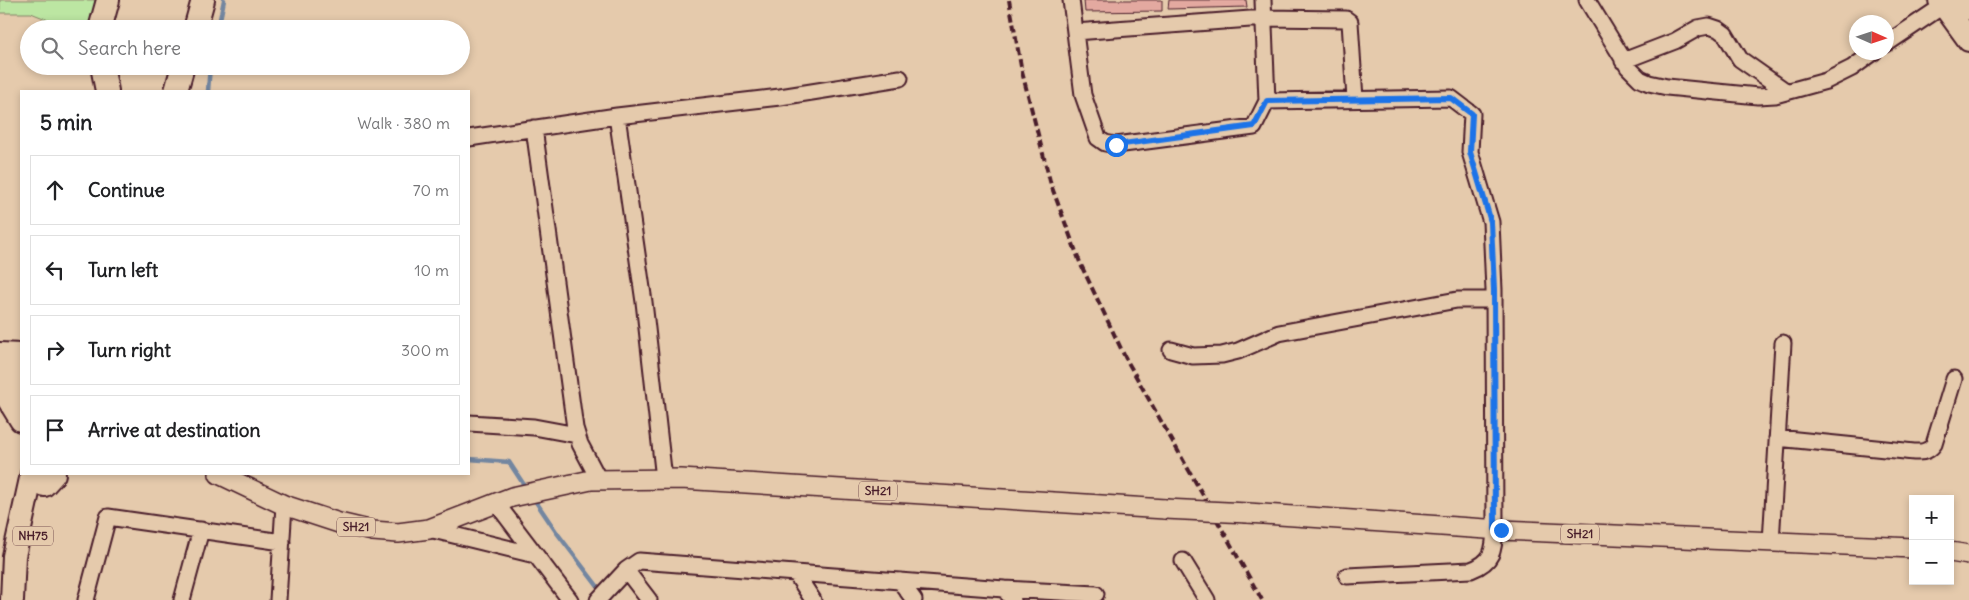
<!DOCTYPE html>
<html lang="en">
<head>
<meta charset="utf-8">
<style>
	:root { --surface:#fff; --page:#f2f2f2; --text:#202124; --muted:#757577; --line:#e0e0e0 }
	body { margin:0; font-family:Delius,sans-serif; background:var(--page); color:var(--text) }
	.controls { position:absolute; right:15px; bottom:15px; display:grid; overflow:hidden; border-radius:0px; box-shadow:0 2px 8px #0003 }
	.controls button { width:45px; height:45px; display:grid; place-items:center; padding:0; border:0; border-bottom:1px solid var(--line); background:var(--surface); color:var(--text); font:25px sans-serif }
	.compass { position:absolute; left:1849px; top:15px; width:45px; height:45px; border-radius:50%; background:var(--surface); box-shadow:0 2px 8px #0003; rotate:93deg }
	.stop { position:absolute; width:15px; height:15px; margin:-11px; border:4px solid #1a73e8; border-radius:50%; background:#fff }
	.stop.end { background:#1a73e8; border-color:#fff; box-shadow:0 1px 5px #0008 }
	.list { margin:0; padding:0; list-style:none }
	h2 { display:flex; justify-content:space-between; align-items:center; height:65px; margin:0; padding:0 20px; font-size:21px }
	h2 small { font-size:16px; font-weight:400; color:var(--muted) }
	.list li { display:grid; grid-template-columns:32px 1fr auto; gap:15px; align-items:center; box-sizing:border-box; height:70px; margin:0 10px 10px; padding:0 10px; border:1px solid var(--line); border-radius:0px }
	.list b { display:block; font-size:19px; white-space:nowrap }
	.list em { font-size:16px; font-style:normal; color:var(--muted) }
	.icon { flex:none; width:28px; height:28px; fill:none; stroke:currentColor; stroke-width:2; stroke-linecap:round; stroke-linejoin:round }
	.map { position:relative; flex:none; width:1969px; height:600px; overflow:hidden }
	.search { position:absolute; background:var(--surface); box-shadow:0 2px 8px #0003; left:20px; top:20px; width:450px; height:55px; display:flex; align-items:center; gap:12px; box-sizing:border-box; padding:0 18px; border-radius:28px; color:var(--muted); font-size:19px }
	.panel { position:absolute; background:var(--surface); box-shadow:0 2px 8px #0003; left:20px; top:90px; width:450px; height:385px; border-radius:0px }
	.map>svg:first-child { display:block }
	.grass { fill:#bce6a2; stroke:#838266 }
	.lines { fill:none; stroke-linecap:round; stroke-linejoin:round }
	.stream { stroke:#7386a0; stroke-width:4.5 }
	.building { fill:#e3a9a0; stroke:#4a1f2b }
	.minor-casing { stroke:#4a1f2b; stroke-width:19 }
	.major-casing { stroke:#4a1f2b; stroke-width:22 }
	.highway-casing { stroke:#4a1f2b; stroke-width:26 }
	.minor { stroke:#e5caac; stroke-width:15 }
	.major { stroke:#e5caac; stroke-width:19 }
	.highway { stroke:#e5caac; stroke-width:22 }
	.rail { stroke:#4a1f2b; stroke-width:4; stroke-dasharray:8 4; stroke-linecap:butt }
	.major-bridge-casing { stroke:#4a1f2b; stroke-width:22; stroke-linecap:butt }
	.major-bridge { stroke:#e5caac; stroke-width:19 }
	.route { stroke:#1a73e8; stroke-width:6 }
	.labels { text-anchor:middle; stroke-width:4; stroke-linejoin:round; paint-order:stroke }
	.shield { fill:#e5caac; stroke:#785252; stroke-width:1 }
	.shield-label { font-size:12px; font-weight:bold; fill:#4a1f2b }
</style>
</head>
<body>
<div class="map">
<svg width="1969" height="600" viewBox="0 0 1969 600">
	<rect width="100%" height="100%" fill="#e5caac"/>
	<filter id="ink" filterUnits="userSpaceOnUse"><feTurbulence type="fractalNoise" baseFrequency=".02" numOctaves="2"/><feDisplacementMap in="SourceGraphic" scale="10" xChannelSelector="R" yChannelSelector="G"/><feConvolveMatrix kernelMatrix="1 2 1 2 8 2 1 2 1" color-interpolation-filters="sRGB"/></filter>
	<g filter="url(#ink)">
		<!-- grass -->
		<path class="grass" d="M0,0H102L94,29H71L31,13H0Z"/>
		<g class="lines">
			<!-- stream -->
			<path class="stream" d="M218,29L224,0
				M208,91L210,66
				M469,459L509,462L526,488
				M532,496L557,533L608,600"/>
		</g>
		<!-- building -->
		<path class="building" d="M1084,0H1162V11L1085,12Z
			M1169,0H1246L1247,7L1168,9Z"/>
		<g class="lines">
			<defs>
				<path id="minor" d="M1071,0L1075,32L1264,18L1346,19L1350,22L1355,99
					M1263,0L1267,101L1451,98L1472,114L1470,152L1491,222L1494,290L1495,529C1494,550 1493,562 1471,570L1347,576
					M1587,0L1628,67L1640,79L1649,83L1667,87L1758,96L1775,95L1826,81L1852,68L1874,52
					M1075,32L1083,95L1098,138L1105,143L1116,145L1254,127L1267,101
					M1886,44L1944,5
					M1623,61L1675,41L1698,28L1709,26L1718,29L1725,34L1740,59L1787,92
					M617,116L644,302L664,479
					M534,128L575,428L580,444L599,480
					M469,138L617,116L780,97L900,78
					M1171,350L1193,356L1222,355L1238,351L1279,333L1457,300H1494
					M469,423L534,427L577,435
					M1777,438L1905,451C1916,452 1927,455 1934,444L1954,379
					M497,504L570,600
					M429,529L535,555
					M1771,542L1783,343
					M1183,561L1207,600
					M796,574L813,600
					M900,581L914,600
					M1004,589L1096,594
					M86,600L108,517L282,542
					M182,600L201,530
					M278,600L284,505
					M598,600L626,570
					M649,600L626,570L639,561L1004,589L1013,600"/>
				<path id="major" d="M0,366L21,374
					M0,383L21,390
					M219,474L284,505L339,523L373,531L398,533L429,529L512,497L591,480L681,479L1165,509
					M1248,513L1501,530L1913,548
					M1950,552L1969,555"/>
				<path id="highway" d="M1940,0L1969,40
					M1963,0L1969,8
					M100,29L108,0
					M195,29L203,0
					M102,66L107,91
					M176,91L183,66
					M0,354L21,355
					M0,391L7,397L21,420
					M44,485L54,474
					M12,600L14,556L32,474"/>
			</defs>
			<!-- minor casing -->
			<use href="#minor" class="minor-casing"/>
			<!-- major casing -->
			<use href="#major" class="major-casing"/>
			<!-- highway casing -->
			<use href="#highway" class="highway-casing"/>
			<!-- minor -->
			<use href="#minor" class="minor"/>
			<!-- major -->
			<use href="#major" class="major"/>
			<!-- highway -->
			<use href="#highway" class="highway"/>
			<!-- rail -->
			<path class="rail" d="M1009,0L1022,72L1051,185L1081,265L1125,357L1262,600"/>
			<defs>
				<path id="major-bridge" d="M1165,509L1248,513"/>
			</defs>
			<!-- major-bridge casing -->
			<use href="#major-bridge" class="major-bridge-casing"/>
			<!-- major-bridge -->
			<use href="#major-bridge" class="major-bridge"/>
		</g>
	</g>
	<g class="lines" filter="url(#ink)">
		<!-- route -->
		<path class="route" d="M1116,145L1254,126L1267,101L1451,98L1472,114L1470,152L1491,222L1494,290L1495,529L1501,530"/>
	</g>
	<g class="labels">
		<!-- shield labels -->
		<g class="shield">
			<rect x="859" y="481.5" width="38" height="19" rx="4"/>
			<rect x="337" y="517.5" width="38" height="19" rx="4"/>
			<rect x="1561" y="524.5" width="38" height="19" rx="4"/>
			<rect x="13" y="526.5" width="40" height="19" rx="4"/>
		</g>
		<g class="shield-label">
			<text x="878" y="495">SH21</text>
			<text x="356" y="531">SH21</text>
			<text x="1580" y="538">SH21</text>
			<text x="33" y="540">NH75</text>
		</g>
	</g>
</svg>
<div class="controls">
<button>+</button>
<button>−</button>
</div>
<svg class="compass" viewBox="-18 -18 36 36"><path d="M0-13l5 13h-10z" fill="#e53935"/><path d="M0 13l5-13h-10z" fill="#757577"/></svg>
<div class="stop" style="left:1116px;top:145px"></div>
<div class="stop end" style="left:1501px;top:530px"></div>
<div class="search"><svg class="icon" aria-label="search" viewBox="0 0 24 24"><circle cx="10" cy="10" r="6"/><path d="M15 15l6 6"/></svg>Search here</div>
<section class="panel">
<h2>5 min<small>Walk · 380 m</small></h2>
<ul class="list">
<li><svg class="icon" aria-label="ahead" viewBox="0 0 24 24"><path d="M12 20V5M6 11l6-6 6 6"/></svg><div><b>Continue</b></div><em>70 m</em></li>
<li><svg class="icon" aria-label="left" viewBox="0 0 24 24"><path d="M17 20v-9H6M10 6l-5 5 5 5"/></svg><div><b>Turn left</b></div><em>10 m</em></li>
<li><svg class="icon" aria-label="right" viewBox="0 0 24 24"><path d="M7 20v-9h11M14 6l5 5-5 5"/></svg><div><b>Turn right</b></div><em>300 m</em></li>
<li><svg class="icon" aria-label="arrive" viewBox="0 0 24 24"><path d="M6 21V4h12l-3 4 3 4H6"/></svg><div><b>Arrive at destination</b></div></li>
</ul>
</section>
</div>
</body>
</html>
